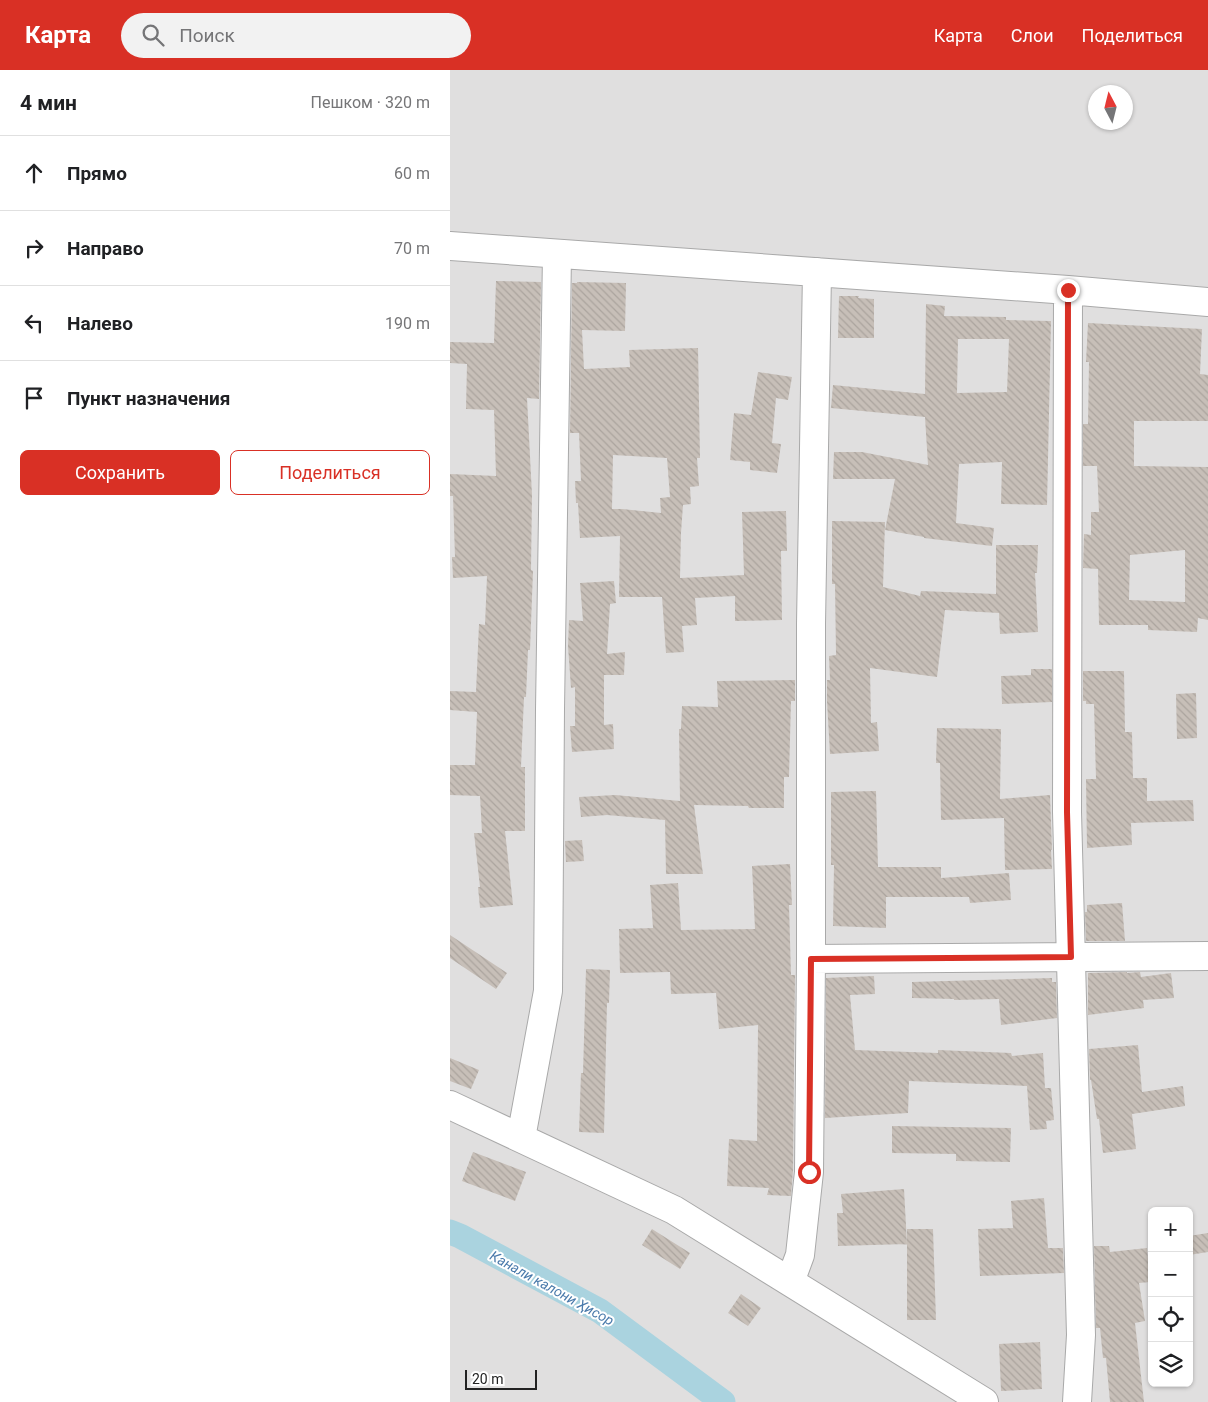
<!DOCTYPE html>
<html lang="ru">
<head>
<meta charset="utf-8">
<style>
	:root { --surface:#fff; --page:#f2f2f2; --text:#202124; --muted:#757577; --line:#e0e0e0; --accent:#d93025 }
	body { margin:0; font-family:Roboto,sans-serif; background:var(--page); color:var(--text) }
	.controls { position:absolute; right:15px; bottom:15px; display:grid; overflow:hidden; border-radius:8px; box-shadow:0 1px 4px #0004 }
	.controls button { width:45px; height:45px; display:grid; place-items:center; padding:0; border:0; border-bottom:1px solid var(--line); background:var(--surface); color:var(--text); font:25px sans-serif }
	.compass { position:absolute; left:638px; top:15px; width:45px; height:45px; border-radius:50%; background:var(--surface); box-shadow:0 1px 4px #0004; rotate:353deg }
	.scale { position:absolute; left:15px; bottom:12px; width:72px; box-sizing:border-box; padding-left:5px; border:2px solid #222; border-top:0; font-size:14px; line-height:18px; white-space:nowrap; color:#222; -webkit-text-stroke:4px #fff; paint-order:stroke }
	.stop { position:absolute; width:15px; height:15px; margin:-11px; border:4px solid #d93025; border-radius:50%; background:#fff }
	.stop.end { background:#d93025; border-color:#fff; box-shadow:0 1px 5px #0008 }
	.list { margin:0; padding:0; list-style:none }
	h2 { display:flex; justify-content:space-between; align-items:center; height:65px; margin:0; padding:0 20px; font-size:21px }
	h2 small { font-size:16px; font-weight:400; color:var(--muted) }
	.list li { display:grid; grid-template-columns:32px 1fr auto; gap:15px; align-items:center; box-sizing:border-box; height:75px; padding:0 20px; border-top:1px solid var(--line) }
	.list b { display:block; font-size:19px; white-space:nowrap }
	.list em { font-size:16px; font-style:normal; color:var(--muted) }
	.actions { display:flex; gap:10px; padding:15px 20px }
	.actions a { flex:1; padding:11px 0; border:1px solid var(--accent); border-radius:8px; text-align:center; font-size:18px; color:var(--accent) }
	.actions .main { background:var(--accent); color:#fff }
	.icon { flex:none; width:28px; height:28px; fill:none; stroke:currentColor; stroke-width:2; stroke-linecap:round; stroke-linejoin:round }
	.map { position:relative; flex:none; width:758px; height:1332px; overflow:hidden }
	header { display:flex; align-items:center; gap:30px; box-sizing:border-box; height:70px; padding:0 25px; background:var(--accent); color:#fff }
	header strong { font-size:24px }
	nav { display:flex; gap:28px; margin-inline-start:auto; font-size:18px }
	.search { width:350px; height:45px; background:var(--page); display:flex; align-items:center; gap:12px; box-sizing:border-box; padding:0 18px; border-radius:28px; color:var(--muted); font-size:19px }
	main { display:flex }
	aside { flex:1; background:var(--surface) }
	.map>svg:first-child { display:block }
	.residential { fill:#e0dfdf; fill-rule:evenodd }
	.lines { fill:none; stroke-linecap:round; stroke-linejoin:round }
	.canal { stroke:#aad3df; stroke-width:25 }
	.building { fill:url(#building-back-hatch); fill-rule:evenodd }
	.minor-casing { stroke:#a9a9a9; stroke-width:30 }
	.minor { stroke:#fff; stroke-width:28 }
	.route { stroke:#d93025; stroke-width:6 }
	.labels { text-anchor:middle; stroke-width:4; stroke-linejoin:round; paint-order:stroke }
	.water-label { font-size:14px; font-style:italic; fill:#4a7aab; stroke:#fff }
</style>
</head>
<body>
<header>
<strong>Карта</strong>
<div class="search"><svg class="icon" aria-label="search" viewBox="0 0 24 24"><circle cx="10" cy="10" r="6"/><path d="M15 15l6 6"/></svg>Поиск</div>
<nav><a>Карта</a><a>Слои</a><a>Поделиться</a></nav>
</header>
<main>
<aside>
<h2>4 мин<small>Пешком · 320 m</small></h2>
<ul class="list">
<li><svg class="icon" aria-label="ahead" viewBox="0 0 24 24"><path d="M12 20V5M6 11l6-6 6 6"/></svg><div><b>Прямо</b></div><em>60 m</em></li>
<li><svg class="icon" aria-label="right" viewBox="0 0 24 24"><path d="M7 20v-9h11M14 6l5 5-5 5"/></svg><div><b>Направо</b></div><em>70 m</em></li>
<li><svg class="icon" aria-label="left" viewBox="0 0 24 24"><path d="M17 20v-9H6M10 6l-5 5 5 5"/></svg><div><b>Налево</b></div><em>190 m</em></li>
<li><svg class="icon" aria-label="arrive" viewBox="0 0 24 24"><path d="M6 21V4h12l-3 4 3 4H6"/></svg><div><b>Пункт назначения</b></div></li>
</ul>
<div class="actions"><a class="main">Сохранить</a><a>Поделиться</a></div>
</aside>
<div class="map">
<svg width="758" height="1332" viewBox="0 0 758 1332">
	<defs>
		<pattern id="building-back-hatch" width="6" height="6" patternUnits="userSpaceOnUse" patternTransform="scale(1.25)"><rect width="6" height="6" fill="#c7bfb8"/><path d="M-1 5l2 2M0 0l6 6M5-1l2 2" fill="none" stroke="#aba49e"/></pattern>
	</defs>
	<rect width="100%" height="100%" fill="#f2efe9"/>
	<!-- residential -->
	<path class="residential" d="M0,0H758V1332H0ZM646,22H676V52H646ZM702,1141H739V1313H702Z"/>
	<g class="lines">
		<!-- canal -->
		<path class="canal" d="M0,1162L10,1166L150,1241L273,1332"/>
	</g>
	<!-- building -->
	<path class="building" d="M46,211L91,212L89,329L77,328L82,425L81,500L83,501L80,580H78L76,627H74L71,697H75V761H55L63,835L30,838L28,817H30L24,763H32L30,726L0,725V695H25L27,642L0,640V621L26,622L29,554L35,555L37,506L3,508L2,487H5L3,426H0V404L46,406L44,340L16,339L17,294L0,293V272L44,273Z
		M127,212L176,213L175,261L132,260L134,299L180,297L179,280L248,278L250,388H247L249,416L240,417L241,434L233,435L231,463L230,508L294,505L292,442L336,441L337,481H331L332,550L285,551V526L245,528L247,555L232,556L234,582L216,583L212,527H169L170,466L130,468L128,433H126L125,411H131L129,363H120L122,213H127ZM163,385L217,388L220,427L210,428L211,443L172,439H162Z
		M389,226H409L408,228L424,229V268H388Z
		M476,234L495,236L494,246L556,247V250L601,251L597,435L551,434L552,392L509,394L506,453L544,458L542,476L474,468V467L435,460L445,409H383L384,382H412L478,395L475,347L381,338L383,315L475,324ZM508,269H559L557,322L507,323Z
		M638,253L752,259L750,304L758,305V351H684V396L758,397V550L748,548L747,562L698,560V555H649L648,499L633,498L634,464L641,465V442H649L647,396H633V354H638L639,292H636ZM735,480V532L679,530L680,485Z
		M308,302L342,307L338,330L326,328L322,373L331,374L327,403L300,400V392L280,390L284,343L301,345Z
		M382,451L435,452L433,517L470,526L471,521L546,524V475H588L587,503H585L588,562L550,564L549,543L495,540L487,607L420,598L421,653L427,652L429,681L380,684L377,631V610H380L379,586L386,585L385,514H382Z
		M164,511L166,533L160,534L157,584L175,582L174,605H154V655L163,654L164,679L122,682L120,656H125V617L121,618L118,576L119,550L133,551L130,513Z
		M581,599H602V632L552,634L551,606L581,605Z
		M633,601H674L675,662H682L683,708H697V731L743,730L744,751L681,753L682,775L637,778L636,709H646L644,634H636V631H633Z
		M345,610V631H341L339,707H334V738H299L298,736L244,735L253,804H216L215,750L157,745L131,747L129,727L165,725L230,731L229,659H231L232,636L268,637L267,611Z
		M746,623L747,668L727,669L726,624Z
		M487,658L551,659L550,729L600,725L602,780H601L602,799L555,800L554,748L491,750L490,693H486Z
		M426,721L428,797H491V808L559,803L561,830L520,833L519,827H436V858L383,856L384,795H381V722Z
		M132,770L134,791L116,792L115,771Z
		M340,794L342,835H339L341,905H345L343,1101L341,1126L317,1125L319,1118L277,1116L279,1069L307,1071L308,955L269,959L266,923L221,924L220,902L170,903L169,859L203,858L200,815L228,813L231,860L305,859L302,796Z
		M672,833L675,871H636L635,842H637V835Z
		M0,865L57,903L46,919L0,888Z
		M136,899L160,900L159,933H157L154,1063L129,1062L131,1003H133Z
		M677,902V903L690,902L691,907L721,903L724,928L693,930L694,938L638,945V903Z
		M424,906L425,924L400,925L405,980L488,983V980L561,983L562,986L593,983L595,1018H601L604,1050L596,1051L597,1059L580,1060L577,1016L459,1011L458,1043L375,1048L376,908Z
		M602,908V912H606L607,948L551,955L549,929L504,930V929L462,928V912Z
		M688,975L692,1022L733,1016L735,1036L682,1044L686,1079L653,1083L649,1049H647L641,1010H640L639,979Z
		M0,988L29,1000L21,1019L0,1011Z
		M442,1056L561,1058L560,1092L506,1091V1084L442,1083Z
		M23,1082L76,1102L65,1131L12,1111Z
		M454,1119L457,1174L388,1176L387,1143H393L391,1124Z
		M594,1128L598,1178H613L614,1203L530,1206L528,1159L563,1158L561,1131Z
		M202,1159L240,1183L230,1199L192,1175Z
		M457,1159H483L486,1250H457Z
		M758,1163V1182L739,1185V1166Z
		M644,1176H659L660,1182L697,1178L700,1212L689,1213L695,1251L685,1253L694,1332H660L656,1288H653L650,1258H646Z
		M291,1224L311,1238L298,1256L278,1243Z
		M590,1272L592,1319L551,1321L549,1274Z"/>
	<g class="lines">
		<defs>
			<path id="minor" d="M0,176L618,220L758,232
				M618,220L617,742L631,1265L627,1332
				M361,889L758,886
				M0,1035L224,1140L534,1332
				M71,1068L98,921L100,639L107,184
				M340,1212L350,1185L359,1102L361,889V554L367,202"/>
		</defs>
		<!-- minor casing -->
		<use href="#minor" class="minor-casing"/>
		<!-- minor -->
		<use href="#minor" class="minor"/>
	</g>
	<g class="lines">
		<!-- route -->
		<path class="route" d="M359,1102L361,889L621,887L617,742L618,220"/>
	</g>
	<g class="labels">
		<!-- water labels -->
		<g class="water-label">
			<text transform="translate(102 1218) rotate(29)" y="5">Канали калони Ҳисор</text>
		</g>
	</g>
</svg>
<div class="controls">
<button>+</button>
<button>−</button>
<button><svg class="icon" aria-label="locate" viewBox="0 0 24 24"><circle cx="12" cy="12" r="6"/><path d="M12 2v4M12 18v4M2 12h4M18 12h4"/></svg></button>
<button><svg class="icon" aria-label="layers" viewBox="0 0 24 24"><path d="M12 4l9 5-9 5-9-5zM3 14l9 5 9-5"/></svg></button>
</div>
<svg class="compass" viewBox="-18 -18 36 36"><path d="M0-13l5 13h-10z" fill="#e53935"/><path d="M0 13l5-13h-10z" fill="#757577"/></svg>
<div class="scale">20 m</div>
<div class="stop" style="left:359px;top:1102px"></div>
<div class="stop end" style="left:618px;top:220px"></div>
</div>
</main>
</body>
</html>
